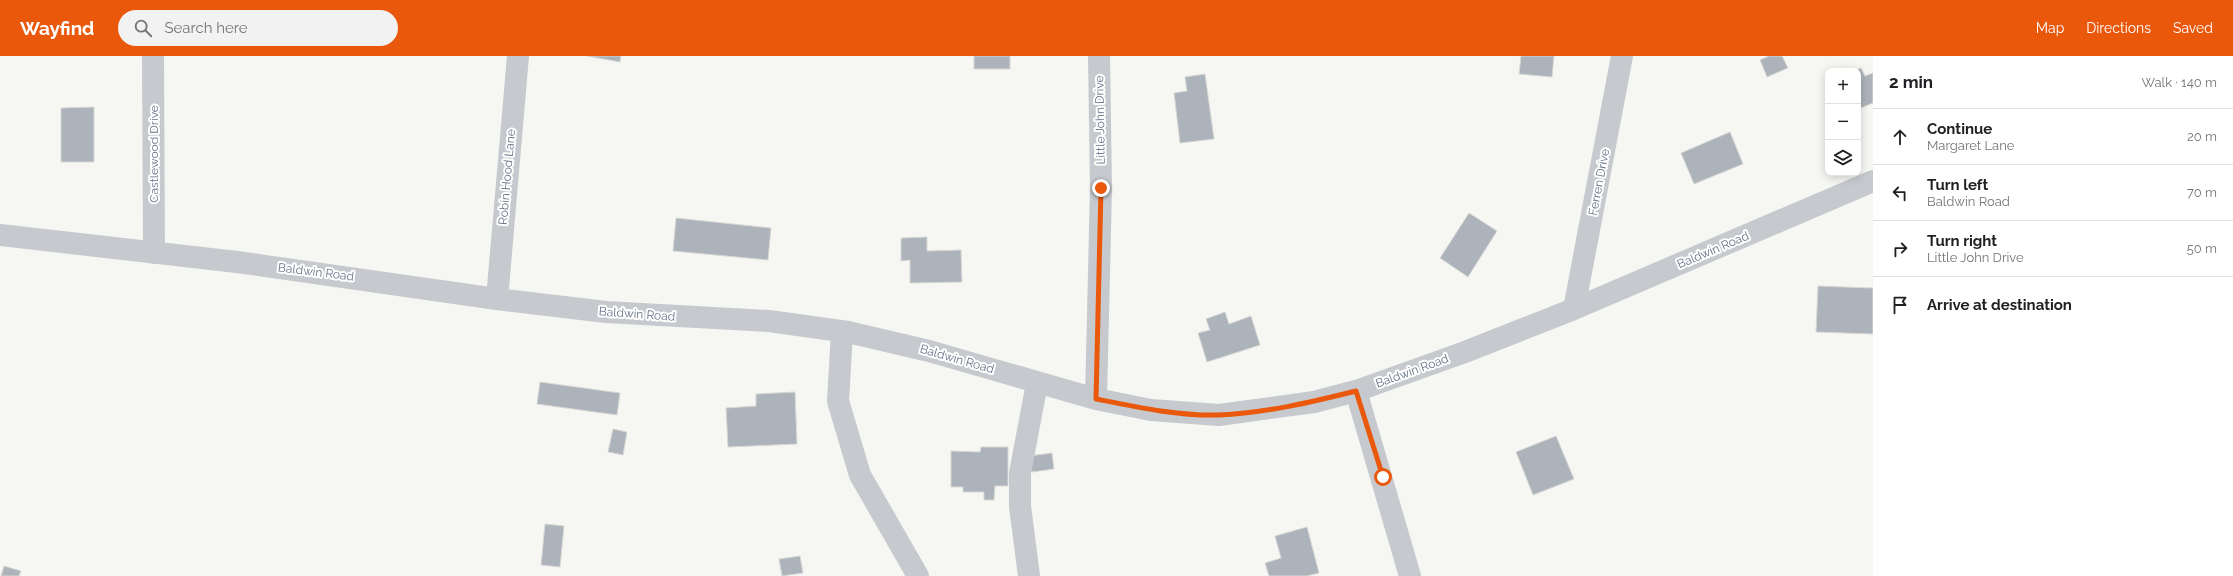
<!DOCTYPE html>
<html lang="en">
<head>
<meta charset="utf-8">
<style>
	:root { --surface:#fff; --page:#f2f2f2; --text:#202124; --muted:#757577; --line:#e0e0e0; --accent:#ea580c }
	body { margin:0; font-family:Raleway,sans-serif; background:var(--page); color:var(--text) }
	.controls { position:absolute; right:12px; top:12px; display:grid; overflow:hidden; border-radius:8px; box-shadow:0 2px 10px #0003 }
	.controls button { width:36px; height:36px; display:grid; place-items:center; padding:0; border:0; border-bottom:1px solid var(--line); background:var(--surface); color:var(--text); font:20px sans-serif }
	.stop { position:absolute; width:12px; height:12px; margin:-9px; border:3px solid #ea580c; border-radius:50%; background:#fff }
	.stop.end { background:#ea580c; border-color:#fff; box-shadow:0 1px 4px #0008 }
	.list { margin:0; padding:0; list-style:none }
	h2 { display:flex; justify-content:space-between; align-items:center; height:52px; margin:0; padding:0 16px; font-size:17px }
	h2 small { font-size:13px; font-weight:400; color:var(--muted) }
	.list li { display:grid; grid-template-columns:26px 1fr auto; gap:12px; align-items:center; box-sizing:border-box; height:56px; padding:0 16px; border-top:1px solid var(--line) }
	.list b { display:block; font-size:15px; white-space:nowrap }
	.list p { margin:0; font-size:13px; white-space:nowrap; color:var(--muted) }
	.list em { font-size:13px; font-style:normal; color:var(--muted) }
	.icon { flex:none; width:22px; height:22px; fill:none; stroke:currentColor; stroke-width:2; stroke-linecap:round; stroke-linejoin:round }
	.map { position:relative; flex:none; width:1873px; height:520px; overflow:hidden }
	header { display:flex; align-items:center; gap:24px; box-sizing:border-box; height:56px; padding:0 20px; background:var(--accent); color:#fff }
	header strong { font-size:19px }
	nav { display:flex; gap:22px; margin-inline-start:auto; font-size:14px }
	.search { width:280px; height:36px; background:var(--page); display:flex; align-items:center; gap:10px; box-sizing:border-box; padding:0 14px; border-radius:22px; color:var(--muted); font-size:15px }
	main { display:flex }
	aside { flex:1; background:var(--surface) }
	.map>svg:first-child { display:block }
	.building { fill:#adb3ba; stroke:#d7d8d5 }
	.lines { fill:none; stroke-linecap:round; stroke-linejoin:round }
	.minor { stroke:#c6c9cd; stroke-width:22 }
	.route { stroke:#ea580c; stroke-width:5 }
	.labels { text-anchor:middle; stroke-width:4; stroke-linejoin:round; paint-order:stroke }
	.street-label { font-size:12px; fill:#647285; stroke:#fff }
</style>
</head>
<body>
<header>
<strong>Wayfind</strong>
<div class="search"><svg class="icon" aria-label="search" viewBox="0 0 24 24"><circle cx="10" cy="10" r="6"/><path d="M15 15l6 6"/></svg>Search here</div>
<nav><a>Map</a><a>Directions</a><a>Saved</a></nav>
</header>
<main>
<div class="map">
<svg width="1873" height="520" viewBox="0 0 1873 520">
	<rect width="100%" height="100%" fill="#f6f6f3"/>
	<!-- building -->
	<path class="building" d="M587,0H621L620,6Z
		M974,0H1010V13H974Z
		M1521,0H1554L1552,21L1519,18Z
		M1769,0H1782L1788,12L1767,21L1760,4Z
		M1861,12L1865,20L1873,17V47L1858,53V15H1855Z
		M1205,18L1214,83L1180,87L1174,37L1187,35L1185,21Z
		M94,51V106H61V52Z
		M1730,76L1743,108L1694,128L1681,97Z
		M1469,157L1497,175L1468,221L1440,202Z
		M676,162L771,172L768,204L673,195Z
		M927,181V195L961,194L962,226L910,227V204L901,205V182Z
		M1818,230L1873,232V278L1816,276Z
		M1225,256L1229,268L1251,260L1260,289L1207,306L1198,277L1210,274L1206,263Z
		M540,326L620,337L617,359L537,348Z
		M795,336L797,388L728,391L726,352L756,350V338Z
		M613,373L627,376L623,399L608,396Z
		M1556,380L1574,423L1533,439L1516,396Z
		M981,391H1008V430H995L994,444H984V436H963V431H951V395L980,396Z
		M1052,397L1054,413L1032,416L1029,400Z
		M545,468L564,470L560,511L541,509Z
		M1307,471L1319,517L1307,520H1269L1265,507L1281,502L1275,480Z
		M800,500L803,517L782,520L779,503Z
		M4,510L21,515L19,520H1Z"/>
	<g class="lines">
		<!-- minor -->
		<path class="minor" d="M153,0L154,197
			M0,179L237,206L497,243L606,256L769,265L848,276L929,295L1096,343L1151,354L1219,359L1314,346L1356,335L1465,296L1574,253L1873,125
			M497,243L518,0
			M1574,253L1622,0
			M842,276L838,345L860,419L918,520
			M1356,335L1410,520
			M1096,343L1101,132L1099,0
			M1029,520L1020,450V417L1037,327"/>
	</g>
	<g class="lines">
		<!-- route -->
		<path class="route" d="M1101,132L1096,343C1136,351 1178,360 1219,359C1266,357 1312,346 1356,335L1383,421"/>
	</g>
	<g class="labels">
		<!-- street labels -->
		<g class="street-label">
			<text transform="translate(1100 64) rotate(-91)" y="4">Little John Drive</text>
			<text transform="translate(154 98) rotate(-90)" y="4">Castlewood Drive</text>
			<text transform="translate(507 121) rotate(-85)" y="4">Robin Hood Lane</text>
			<text transform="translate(1599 126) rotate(-79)" y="4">Ferren Drive</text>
			<text transform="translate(1713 194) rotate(-23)" y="4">Baldwin Road</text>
			<text transform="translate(316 216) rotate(7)" y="4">Baldwin Road</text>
			<text transform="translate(637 258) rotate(4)" y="4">Baldwin Road</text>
			<text transform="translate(957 303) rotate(16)" y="4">Baldwin Road</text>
			<text transform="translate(1412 315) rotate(-20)" y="4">Baldwin Road</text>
		</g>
	</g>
</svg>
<div class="controls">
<button>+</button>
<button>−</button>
<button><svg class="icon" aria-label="layers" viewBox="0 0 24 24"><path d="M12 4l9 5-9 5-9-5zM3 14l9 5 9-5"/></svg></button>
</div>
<div class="stop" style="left:1383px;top:421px"></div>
<div class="stop end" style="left:1101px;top:132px"></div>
</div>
<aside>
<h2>2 min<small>Walk · 140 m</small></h2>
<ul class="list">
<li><svg class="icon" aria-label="ahead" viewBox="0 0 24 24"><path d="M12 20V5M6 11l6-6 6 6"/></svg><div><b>Continue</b><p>Margaret Lane</p></div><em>20 m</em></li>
<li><svg class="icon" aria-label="left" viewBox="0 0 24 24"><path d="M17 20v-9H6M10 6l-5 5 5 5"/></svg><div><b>Turn left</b><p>Baldwin Road</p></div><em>70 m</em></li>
<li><svg class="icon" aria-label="right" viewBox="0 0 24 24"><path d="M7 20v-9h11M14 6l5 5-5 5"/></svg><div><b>Turn right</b><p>Little John Drive</p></div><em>50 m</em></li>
<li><svg class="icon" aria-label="arrive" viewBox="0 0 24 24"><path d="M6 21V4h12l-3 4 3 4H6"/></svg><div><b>Arrive at destination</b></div></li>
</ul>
</aside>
</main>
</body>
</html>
